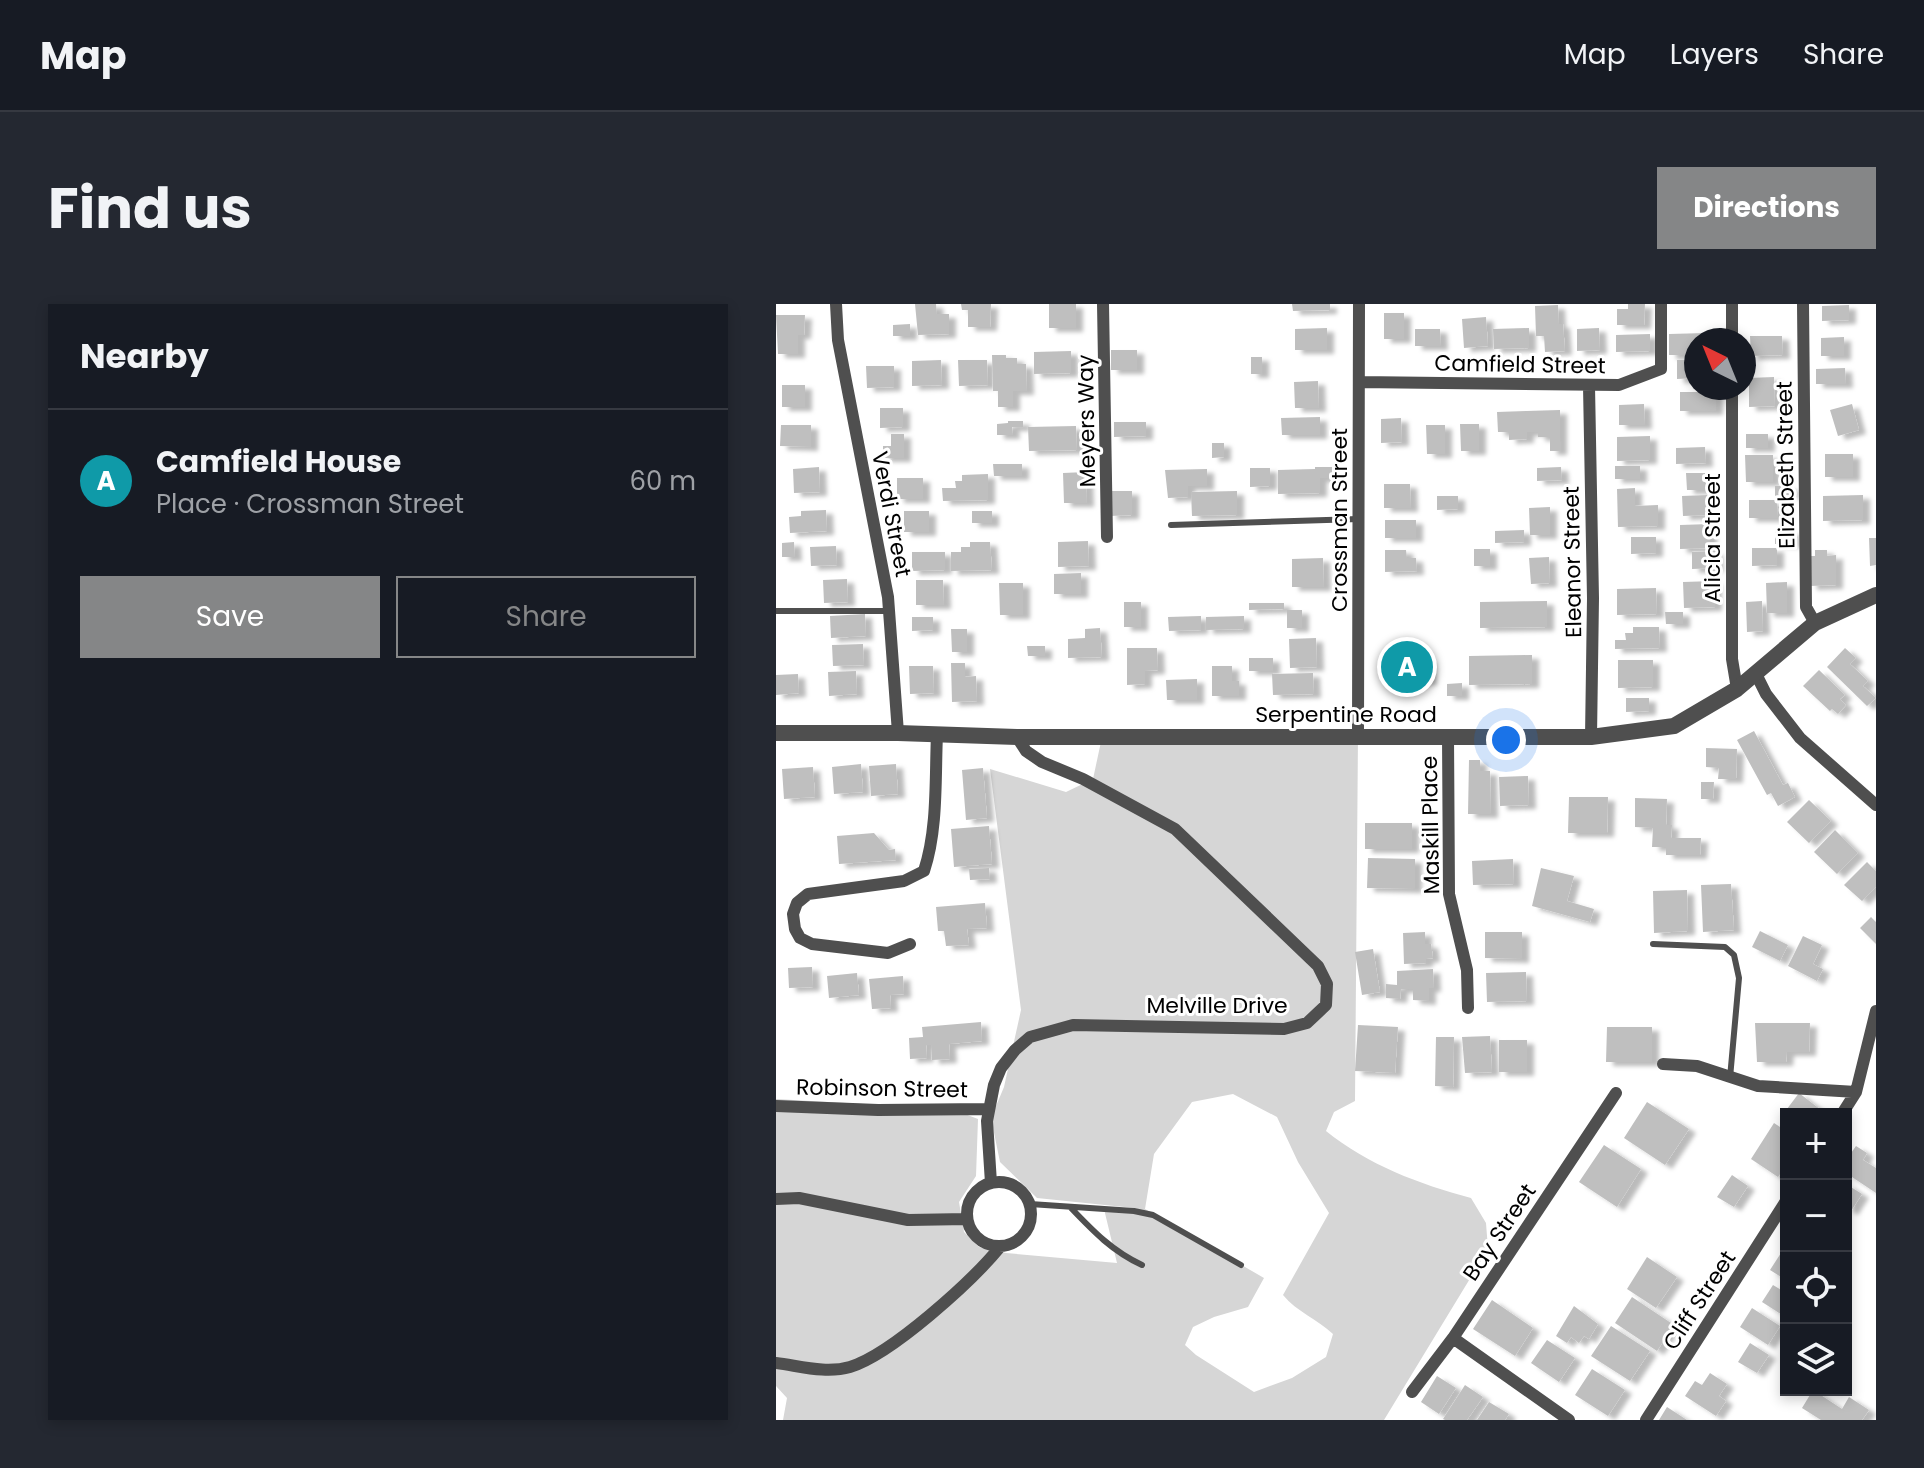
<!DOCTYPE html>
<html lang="en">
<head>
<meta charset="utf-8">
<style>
	:root { --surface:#171b24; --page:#242831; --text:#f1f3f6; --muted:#9ea1a6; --line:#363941; --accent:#858687 }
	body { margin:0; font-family:Poppins,sans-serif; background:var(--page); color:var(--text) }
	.controls { position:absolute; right:24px; bottom:24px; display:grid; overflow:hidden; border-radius:0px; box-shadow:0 4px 12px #0003 }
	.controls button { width:72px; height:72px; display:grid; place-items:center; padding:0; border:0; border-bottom:2px solid var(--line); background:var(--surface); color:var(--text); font:40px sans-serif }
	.compass { position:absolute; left:908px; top:24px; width:72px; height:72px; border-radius:50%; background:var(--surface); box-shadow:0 4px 12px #0003; rotate:317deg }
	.you { position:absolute; left:730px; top:436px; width:28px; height:28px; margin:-20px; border:6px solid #fff; border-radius:50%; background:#1a73e8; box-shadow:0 0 0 12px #1a73e833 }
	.badge { display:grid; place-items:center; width:52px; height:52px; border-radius:50%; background:var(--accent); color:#fff; font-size:26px; font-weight:700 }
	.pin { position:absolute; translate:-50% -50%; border:4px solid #fff; box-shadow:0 2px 8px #0006 }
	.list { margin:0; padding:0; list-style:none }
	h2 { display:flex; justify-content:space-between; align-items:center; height:104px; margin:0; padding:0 32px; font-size:34px }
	h2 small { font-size:26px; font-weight:400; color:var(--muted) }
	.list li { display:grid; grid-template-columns:52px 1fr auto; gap:24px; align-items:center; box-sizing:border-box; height:144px; padding:0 32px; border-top:2px solid var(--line) }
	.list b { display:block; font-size:30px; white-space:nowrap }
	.list p { margin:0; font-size:26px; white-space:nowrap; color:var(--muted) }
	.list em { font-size:26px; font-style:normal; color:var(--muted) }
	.actions { display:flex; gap:16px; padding:24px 32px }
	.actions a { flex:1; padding:18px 0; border:2px solid var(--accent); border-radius:0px; text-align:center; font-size:28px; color:var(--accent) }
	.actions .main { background:var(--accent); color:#fff }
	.icon { flex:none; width:44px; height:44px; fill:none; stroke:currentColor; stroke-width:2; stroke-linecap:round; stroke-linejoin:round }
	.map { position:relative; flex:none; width:1100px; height:1116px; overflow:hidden; border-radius:0px }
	header { display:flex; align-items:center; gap:48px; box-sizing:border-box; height:112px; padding:0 40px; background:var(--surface); border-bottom:2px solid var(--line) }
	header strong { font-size:38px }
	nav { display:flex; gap:44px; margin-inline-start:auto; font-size:28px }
	.intro { display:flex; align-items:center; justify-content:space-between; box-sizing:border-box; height:192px; padding:0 48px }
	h1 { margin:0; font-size:56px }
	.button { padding:20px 36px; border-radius:0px; background:var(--accent); color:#fff; font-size:28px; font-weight:700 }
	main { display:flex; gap:48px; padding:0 48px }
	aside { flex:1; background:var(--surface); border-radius:0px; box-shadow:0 4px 12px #0003 }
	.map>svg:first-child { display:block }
	.green { fill:#d6d6d6; fill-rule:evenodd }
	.building { fill:#bfbfbf; filter:url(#shadow) }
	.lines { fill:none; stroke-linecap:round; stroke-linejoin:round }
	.service { stroke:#4f4f4f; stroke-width:6 }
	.minor { stroke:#4f4f4f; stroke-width:12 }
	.tertiary { stroke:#4f4f4f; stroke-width:16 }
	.labels { text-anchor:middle; stroke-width:6; stroke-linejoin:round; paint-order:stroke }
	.street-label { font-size:22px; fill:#000; stroke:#fff }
</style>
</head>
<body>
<header>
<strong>Map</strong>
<nav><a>Map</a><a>Layers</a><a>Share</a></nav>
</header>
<div class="intro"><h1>Find us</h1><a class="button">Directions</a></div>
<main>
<aside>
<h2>Nearby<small></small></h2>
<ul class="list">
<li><span class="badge" style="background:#0f9aa8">A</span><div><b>Camfield House</b><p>Place · Crossman Street</p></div><em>60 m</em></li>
</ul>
<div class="actions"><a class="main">Save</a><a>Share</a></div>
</aside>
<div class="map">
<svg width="1100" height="1116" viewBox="0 0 1100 1116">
	<defs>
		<filter id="shadow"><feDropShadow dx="7" dy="4" stdDeviation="2" flood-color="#0004"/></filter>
	</defs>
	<rect width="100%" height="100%" fill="#fff"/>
	<!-- green -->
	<path class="green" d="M582,431L579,797L558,808L550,827C592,861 643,880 695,894L710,919L712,945L608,1116H7L11,1094L0,1082V795L176,805L202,815L200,872L183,898L188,928L203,943L230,949L341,959L328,905L358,904L261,894L224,858L215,814L228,783L245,706L214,465L290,488L317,475L326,433ZM457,790L501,813L522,858L553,909L507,991C521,1008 541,1015 557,1030L550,1053L516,1074L478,1088L420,1051L409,1041L417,1023L438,1013L472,1003L488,974L369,905L378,850L416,798Z"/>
	<!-- building -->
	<path class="building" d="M139,0H160L161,10H173V30L142,31Z
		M185,0H215L214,23H192V6H186Z
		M273,0H300V24H273Z
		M516,0H554V6L517,7Z
		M852,0H869L868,21H841V5H852Z
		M782,1L783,20H787L789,47L769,48L768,32H760L759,2Z
		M1073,1V16L1046,17V2Z
		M608,9H628V35H608Z
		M0,11H29L28,31H22V50H2Z
		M710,13L712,42L688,44L686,15Z
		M134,20V32H117V21Z
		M551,24V46H519V25Z
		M753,24V44L718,45L717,25Z
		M823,24L824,46L801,47V25Z
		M639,25H664L665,42H639Z
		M931,29V36H920V51H893V30Z
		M874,30V47L840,48V31Z
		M974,32H1006L1007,51L975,52Z
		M1068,33V52H1045V34Z
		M335,46H361V66H335Z
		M295,47V69L258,70V48Z
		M216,51H230V54H241V60H250L251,87H237V103H222V87H217Z
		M475,53H486V70H475Z
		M165,56L166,81L136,82V57Z
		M182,56H211L212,81L183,82Z
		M901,56H920V74L901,75Z
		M90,62H118V83L91,84Z
		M1069,64L1070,80H1040V65Z
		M998,73L999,102L973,103V74Z
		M542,77L543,104H519L518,78Z
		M6,81H29V103H6Z
		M904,88H940V107H904Z
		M868,100L869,121H843V101Z
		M1076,100L1083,126L1062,132L1054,106Z
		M104,104H127V123L104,124Z
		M784,106V147H774V133H762V128H751V135L733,136V128H722L721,108Z
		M544,113V131H506L505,114Z
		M625,114L626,138L605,139V115Z
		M232,117H247V123H236L237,131H221V120L232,119Z
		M338,118H370V132L338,133Z
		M684,120H703V147H685Z
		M5,121H35V143L4,142Z
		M650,121H669V150H651Z
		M300,122L301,146L253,147L252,123Z
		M115,130H128V154H107V142H115Z
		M970,130H992V144H970Z
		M874,132V156L841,157V133Z
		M436,139H448V153L436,154Z
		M929,143L930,159L900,160V144Z
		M1049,150H1077V173H1049Z
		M969,151H997V178H970Z
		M217,160H246V172H218Z
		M839,162H864V175H839Z
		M43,163L44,188L18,189L17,165Z
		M539,163H556V174H544V189L502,190V166L539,165Z
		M785,163L786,176L761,177V164Z
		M474,164H494V182L474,183Z
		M431,165V182H412V193L392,194L389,166Z
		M310,168L311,199H288L287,169Z
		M910,169H929V186H911Z
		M212,170V196L167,197L166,184H180L179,177H186V171Z
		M121,174H147V195H121Z
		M608,180H634L635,204H608Z
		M999,182H1015V191L999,192Z
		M859,184V202L882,201V222L842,223L841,185Z
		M334,187H356V211L334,212Z
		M461,187V211L416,212L415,188Z
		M932,191V211L907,212L906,192Z
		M1087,191V216L1047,217V192Z
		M661,192H682V205L661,206Z
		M973,196H1001L1002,214H973Z
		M774,203V231H754L753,204Z
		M50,206L51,227L14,229L13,213L25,212V207Z
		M128,207H153V228H128Z
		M196,207H216V219H196Z
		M609,216H640V234H609Z
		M934,220V244L904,245V221Z
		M748,226V238L719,239V227Z
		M999,227H1016L1017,240H999Z
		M855,233H880V249L855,250Z
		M1093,234H1100V261L1094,262Z
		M312,237L313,262L282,263V238Z
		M18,238L19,253H6V239Z
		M194,238H214L216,266L175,267V248H185V243H194Z
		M60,242L61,261L35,262L34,243Z
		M976,244H1001V261L976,262Z
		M698,245H714V262H698Z
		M609,246H630L631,254H640L641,267L609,268Z
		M1039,246H1051V252L1060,251V281L1034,282L1033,252H1039Z
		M940,247L941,264L916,265V248Z
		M136,248H169V266L136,267Z
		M773,253L774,279L755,280L753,254Z
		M547,254L548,283H516V255Z
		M305,269V290H278V270Z
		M71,275L72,298L48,299L47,276Z
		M140,276H167L168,301H140Z
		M939,277V303L908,304L907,278Z
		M1011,278V309H991L990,279Z
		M223,279H247V311H224Z
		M880,284L881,310L841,311V285Z
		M771,297V323L704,324V298Z
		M986,297L987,327L971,328L970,298Z
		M348,298H365V323H348Z
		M473,299H508V305L473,306Z
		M511,306H526V324H511Z
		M889,308H907V320H890Z
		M89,310L90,332L55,334L54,312Z
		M425,312V326L393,327L392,313Z
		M468,312V325L430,326V313Z
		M136,313H157V326L136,327Z
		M857,323H883L884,344L839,345V336H850L849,329H857Z
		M324,324L326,353L292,354V335L309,334V325Z
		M175,325H191V348H176Z
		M540,334L541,363L514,364L513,335Z
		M87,340L88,361L57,362L56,341Z
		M251,342H269V352H252Z
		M351,344H381L382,366L369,367V380L351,381Z
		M608,344H641V355H653L654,377L640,378V370L608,371Z
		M1069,344L1080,354L1074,360L1092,377L1087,382L1100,394L1091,402L1051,363Z
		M756,351V380L693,381V352Z
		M473,354H497V367H473Z
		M842,356H877V383L842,384Z
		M175,359H189V373L200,372L201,397L176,398Z
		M133,362H157L158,389L134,390Z
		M436,362H456V377H463V392H436Z
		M1043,366L1069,391L1064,395L1070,401L1062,410L1056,405L1054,407L1027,382Z
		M80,367L81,390L53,392L52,368Z
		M537,369L538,390L497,391L496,370Z
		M22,370L23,389L0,391V371Z
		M421,375V396H391L390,376Z
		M686,379V392H671V380Z
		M850,394H873V407L850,408Z
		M978,427L1007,481L1012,479L1019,493L1002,502L995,489L991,491L961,436Z
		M930,444L961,445L960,475H942L943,464L930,463Z
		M693,456H704V467H714L715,510H692Z
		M85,460L87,488L58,490L56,463Z
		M120,460L122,490L95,492L93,462Z
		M37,463L39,493L8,495L6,465Z
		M207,464L211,514L190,516L186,466Z
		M752,472L753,501L724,502L723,473Z
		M925,478H938L937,495H925Z
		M793,493H832L831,529H792Z
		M859,494L891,495L890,521H896L895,534H925L924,551H890V543H876L877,524L859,523Z
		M1033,496L1055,517L1033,539L1011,518Z
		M589,519H636V545H589Z
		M213,522L216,560L178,563L175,525Z
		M1059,526L1082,549L1061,570L1038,548Z
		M98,529L113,546L119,545L120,556L63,560L61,532Z
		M592,554L639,555V585L591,584Z
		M737,555L738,580L697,581L696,557Z
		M1091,558L1100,567V583L1086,597L1068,581Z
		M213,564L214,575L194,576L193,565Z
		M765,564L798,572L791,597L818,605L814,618L756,602Z
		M955,580L958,626L927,628L925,581Z
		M911,586L912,627L878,629L877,587Z
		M209,599L211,624L191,625L193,641L170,642L168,627H162L160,603Z
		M1095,613L1100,618V640L1084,624Z
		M984,627L1012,641L1004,657L976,643Z
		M649,628V640H655L657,654L650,655V659L628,660L627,629Z
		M709,628H746V655L709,654Z
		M1027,632L1046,641L1037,660L1047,665L1041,677L1012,662Z
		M597,645L604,688L586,691L579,648Z
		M36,663L37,683L13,684L12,664Z
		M657,665L658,684H653V697L637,696V685H625L624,695L610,694V680L621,681V667Z
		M750,668L751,697L711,698L710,669Z
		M81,669L83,691L53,694L51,672Z
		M127,672L128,690L114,691L115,704L96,705L93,675Z
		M205,718L206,737L173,740L174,755L156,756L155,741H150L151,754L134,755L133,734L147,733L146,723Z
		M979,719H1034L1033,748H1011L1010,758H981Z
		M582,721L622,723L619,769L579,767Z
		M831,723H876V758H830Z
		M714,732L716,768L689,769L686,733Z
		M660,733H678L677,783L659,782Z
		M723,736H751V768H723Z
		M1023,789L1045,806L1042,810H1010V817L1005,813Z
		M871,798L913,825L889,861L848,834Z
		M998,819L1010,827V861L1002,873L975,855Z
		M828,841L865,865L841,903L803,878Z
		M1080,842L1091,849L1087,856L1100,864V889L1070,869V862L1076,853L1073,852Z
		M956,871L972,882L958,903L941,893Z
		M1070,880L1086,890L1075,907L1070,904Z
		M1005,949L1010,953V976L994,966Z
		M871,953L901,973L880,1004L851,985Z
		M997,981L1010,989L1008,1012L986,998Z
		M856,993L898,1021L881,1047L839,1019Z
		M716,996L757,1024L739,1052L697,1025Z
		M798,1002L822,1020L813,1035L808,1032L803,1039L795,1033L791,1039L780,1032Z
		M976,1004L1004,1022L992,1041L964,1023Z
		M835,1022L874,1047L854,1077L815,1052Z
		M771,1036L799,1054L783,1078L755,1059Z
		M974,1039L993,1051L981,1069L962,1058Z
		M816,1065L849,1086L832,1112L799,1091Z
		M934,1069L951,1080L943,1092L950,1097L940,1112L909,1092L919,1077L926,1081Z
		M661,1072L680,1084L663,1110L645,1098Z
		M689,1081L707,1093L691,1116H669L667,1115Z
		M1037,1086L1066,1105L1073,1093L1093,1106L1086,1116H1045L1026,1104Z
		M713,1098L733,1110L729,1116H701Z
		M891,1103L911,1116H883Z"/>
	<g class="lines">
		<!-- service -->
		<path class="service" d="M395,221L583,215
			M0,307H112
			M877,640L949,643L958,651L963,674L954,774
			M254,900L358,907L377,911L465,961
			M295,904C317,927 336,947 366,961"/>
		<!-- minor -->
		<path class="minor" d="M60,0L62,36L112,293L122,429
			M327,0L331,233
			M1027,0L1030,303L1039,319
			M956,36V0
			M583,78L843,81L885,65V0
			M813,82L817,294L815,433
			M956,84V355L961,385
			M979,368L990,390L1024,434L1100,501
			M582,431L583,0
			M672,432L673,590L691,666L692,704
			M134,640L112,649L36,640L24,634L19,625L17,610L21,599L32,590L128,577L148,567C162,525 159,474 161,430
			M887,760L921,762L982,782L1080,788
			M0,802L102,806L212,805
			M1066,810L1080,788L1100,707
			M191 910a32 32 0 1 1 64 0a32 32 0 1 1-64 0Z
			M215,879L211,817L218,781L225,764L239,746L254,733L297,721L508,725L531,719L550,701L551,680L542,662L399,525L307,475L266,458L250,447L241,433
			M0,895L23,894L132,916L191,915
			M677,1034L793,1116
			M0,1059C24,1062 50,1070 74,1063C116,1050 196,977 224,943
			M636,1088L677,1034L840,789
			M870,1116L1010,897"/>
		<!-- tertiary -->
		<path class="tertiary" d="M0,429H122L241,433H815L898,422L961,385L1039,319L1100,291"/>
	</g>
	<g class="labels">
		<!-- street labels -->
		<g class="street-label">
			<text transform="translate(744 60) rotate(1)" y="8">Camfield Street</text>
			<text transform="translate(310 117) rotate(-91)" y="8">Meyers Way</text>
			<text transform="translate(1009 161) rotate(-91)" y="8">Elizabeth Street</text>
			<text transform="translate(116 210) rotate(79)" y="8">Verdi Street</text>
			<text transform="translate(563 216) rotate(-90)" y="8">Crossman Street</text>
			<text transform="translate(936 234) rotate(-90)" y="8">Alicia Street</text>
			<text transform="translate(796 258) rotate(-91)" y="8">Eleanor Street</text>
			<text x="570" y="418">Serpentine Road</text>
			<text transform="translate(654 521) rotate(-91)" y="8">Maskill Place</text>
			<text x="441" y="709">Melville Drive</text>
			<text transform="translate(106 784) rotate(1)" y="8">Robinson Street</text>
			<text transform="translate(723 928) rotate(-56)" y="8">Bay Street</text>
			<text transform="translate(923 996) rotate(-57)" y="8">Cliff Street</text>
		</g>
	</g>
</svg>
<div class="controls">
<button>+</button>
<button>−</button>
<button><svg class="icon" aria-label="locate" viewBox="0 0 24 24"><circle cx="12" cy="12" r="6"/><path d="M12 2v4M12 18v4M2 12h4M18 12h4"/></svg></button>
<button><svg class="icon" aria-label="layers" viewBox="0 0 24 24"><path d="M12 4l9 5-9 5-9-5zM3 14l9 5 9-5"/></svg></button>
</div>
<svg class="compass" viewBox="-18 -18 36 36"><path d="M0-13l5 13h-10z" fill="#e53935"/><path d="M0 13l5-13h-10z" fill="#9ea1a6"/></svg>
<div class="you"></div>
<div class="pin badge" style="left:631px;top:363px;background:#0f9aa8">A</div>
</div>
</main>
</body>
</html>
